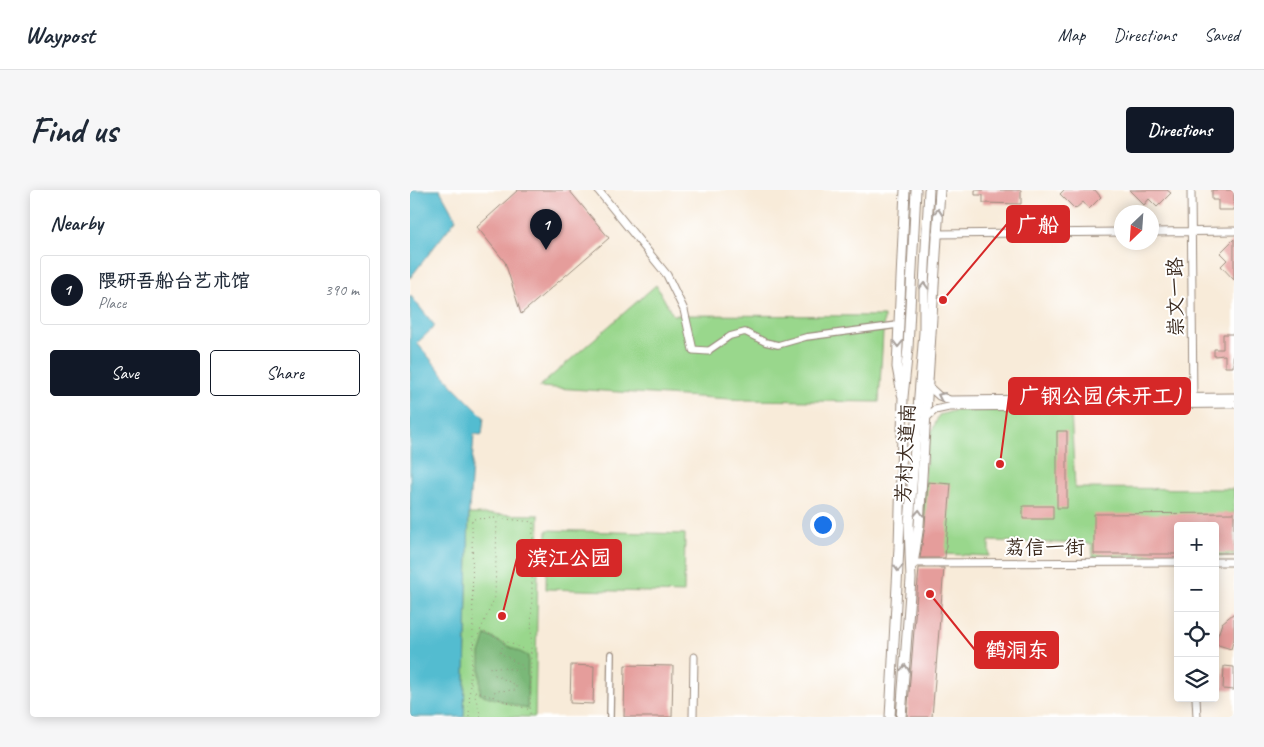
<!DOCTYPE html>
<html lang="en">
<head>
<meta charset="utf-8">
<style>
	:root { --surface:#fff; --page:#f6f6f7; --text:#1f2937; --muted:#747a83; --line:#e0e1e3; --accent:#111827 }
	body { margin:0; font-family:Caveat,"LXGW WenKai TC",sans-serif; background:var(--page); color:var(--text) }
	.controls { position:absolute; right:15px; bottom:15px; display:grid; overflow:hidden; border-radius:5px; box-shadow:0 2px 12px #0003 }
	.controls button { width:45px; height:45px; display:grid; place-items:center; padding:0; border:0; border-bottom:1px solid var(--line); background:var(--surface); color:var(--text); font:25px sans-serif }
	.compass { position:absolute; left:704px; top:15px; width:45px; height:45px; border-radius:50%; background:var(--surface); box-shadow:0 2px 12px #0003; rotate:205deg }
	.you { position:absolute; left:412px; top:334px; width:18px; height:18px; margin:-12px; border:4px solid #fff; border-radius:50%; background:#1a73e8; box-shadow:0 0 0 8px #1a73e833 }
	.badge { display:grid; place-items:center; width:32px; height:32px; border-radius:50%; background:var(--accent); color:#fff; font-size:16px; font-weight:700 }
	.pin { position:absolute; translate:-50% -41px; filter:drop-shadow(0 1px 2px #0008) }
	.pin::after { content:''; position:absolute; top:26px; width:18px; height:15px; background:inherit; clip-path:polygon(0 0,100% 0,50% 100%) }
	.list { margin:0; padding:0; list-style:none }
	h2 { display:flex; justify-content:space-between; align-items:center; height:65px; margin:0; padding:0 20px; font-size:21px }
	h2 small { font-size:16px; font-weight:400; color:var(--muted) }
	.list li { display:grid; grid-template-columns:32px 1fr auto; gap:15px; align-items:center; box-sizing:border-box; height:70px; margin:0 10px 10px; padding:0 10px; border:1px solid var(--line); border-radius:5px }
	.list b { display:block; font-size:19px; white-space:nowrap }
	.list p { margin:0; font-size:16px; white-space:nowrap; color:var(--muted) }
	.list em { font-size:16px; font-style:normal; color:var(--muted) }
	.actions { display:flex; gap:10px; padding:15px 20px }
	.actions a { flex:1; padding:11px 0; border:1px solid var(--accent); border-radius:5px; text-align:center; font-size:18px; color:var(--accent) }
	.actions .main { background:var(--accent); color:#fff }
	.icon { flex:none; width:28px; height:28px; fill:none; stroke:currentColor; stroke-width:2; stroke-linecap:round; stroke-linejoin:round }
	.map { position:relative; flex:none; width:824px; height:527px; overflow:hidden; border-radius:5px }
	header { display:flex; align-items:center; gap:30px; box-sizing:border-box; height:70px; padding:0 25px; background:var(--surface); border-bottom:1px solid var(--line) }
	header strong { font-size:24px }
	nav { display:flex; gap:28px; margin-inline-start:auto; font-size:18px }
	.intro { display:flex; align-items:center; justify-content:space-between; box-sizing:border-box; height:120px; padding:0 30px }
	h1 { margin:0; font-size:35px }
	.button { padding:12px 22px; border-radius:5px; background:var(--accent); color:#fff; font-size:18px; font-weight:700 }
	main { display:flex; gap:30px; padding:0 30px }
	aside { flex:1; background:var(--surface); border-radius:5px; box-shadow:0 2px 12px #0003 }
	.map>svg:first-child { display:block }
	.green { fill:#99d78c; stroke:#6a8055 }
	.forest { fill:#7ab878; stroke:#5a714b }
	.water { fill:#53bcd0; stroke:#477377 }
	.building { fill:#e59d9b }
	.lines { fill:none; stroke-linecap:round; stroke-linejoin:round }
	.minor-casing { stroke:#9a8a7c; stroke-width:8 }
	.tertiary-casing { stroke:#9a8a7c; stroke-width:9 }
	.primary-casing { stroke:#9a8a7c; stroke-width:11 }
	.trunk-casing { stroke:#9a8a7c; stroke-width:11 }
	.path { stroke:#9a8a7c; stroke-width:1; stroke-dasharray:1 4; stroke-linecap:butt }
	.minor { stroke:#fff; stroke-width:5.5 }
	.tertiary { stroke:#fff; stroke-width:7 }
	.primary { stroke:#fff; stroke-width:9 }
	.trunk { stroke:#fff; stroke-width:9 }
	.oneway { stroke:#a79f9a }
	.labels { text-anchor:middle; stroke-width:4; stroke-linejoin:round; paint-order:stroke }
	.street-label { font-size:20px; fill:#3b2a1e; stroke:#fff }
	.leader { fill:none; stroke:#d62828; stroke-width:2 }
	.callout-dot { fill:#d62828; stroke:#fff; stroke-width:2 }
	.callout { fill:#d62828; stroke:#d62828; stroke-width:2 }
	.callout-label { font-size:21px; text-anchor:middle; font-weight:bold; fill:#fff }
</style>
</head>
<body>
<header>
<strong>Waypost</strong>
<nav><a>Map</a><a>Directions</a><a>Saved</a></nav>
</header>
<div class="intro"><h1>Find us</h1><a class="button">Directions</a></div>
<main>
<aside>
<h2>Nearby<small></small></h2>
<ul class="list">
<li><span class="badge">1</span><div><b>隈研吾船台艺术馆</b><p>Place</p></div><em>390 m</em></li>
</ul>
<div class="actions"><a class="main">Save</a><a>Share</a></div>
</aside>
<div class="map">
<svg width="824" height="527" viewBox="0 0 824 527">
	<rect width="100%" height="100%" fill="#fff"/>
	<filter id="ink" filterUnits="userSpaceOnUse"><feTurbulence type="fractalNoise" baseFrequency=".02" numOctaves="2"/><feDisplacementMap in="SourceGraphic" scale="10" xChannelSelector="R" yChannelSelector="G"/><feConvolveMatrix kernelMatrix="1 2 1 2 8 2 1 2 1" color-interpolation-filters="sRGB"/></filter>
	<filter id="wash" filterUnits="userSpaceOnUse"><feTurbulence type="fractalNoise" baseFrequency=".0096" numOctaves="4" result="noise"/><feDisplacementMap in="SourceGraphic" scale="20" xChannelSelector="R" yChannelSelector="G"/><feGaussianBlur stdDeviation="1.12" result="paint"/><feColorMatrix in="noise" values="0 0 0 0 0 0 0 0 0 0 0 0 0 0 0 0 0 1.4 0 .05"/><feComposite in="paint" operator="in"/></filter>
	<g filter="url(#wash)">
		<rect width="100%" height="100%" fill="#f8ebd9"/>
		<!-- green -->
		<path class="green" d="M246,95L263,125L474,126L469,212L336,210L129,197Z
			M547,220L661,221L665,298L824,299V365L805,366V336H768V366L683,367L682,354L579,351V366L508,363L518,250L529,225Z
			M59,324L129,325L125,527H54Z
			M137,340L275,344L274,403L136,399Z"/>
		<!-- forest -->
		<path class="forest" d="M76,445L118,466L117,519L70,504V464Z"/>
		<!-- water -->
		<path class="water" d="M0,0H30L46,29L0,88Z
			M0,105L25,136L7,153L43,196L74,227L72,245L64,244L59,320L54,527H0Z"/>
		<g id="blocks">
			<!-- building -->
			<path class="building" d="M108,0H159L199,48L111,124L95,72L67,37Z
				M565,0H611V14L573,13V5H565Z
				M654,0H685L691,7L679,19L673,12L665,19L650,4Z
				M719,0H757L761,3L747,17L739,9L734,15Z
				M802,0H824V20H808V10H802Z
				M824,49V90L811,76L817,70L810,63Z
				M813,144H824L823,177H815V165L804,166V159H813Z
				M647,241H657V318H647Z
				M518,292L541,294L535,368H510L515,335Z
				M613,316H643V329H613Z
				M824,323V363H805V336H768V364H684V324Z
				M509,378H534L522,527H497Z
				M824,423V449L821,459L805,454L812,433Z
				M161,475L184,476L183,514L160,513Z
				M215,475L263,476L262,527H214Z
				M814,476L824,477V500L813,499Z"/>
		</g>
	</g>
	<g filter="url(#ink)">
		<use href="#blocks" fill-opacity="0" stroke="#9a8a7c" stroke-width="1"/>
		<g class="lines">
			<defs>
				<path id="minor" d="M298,161L320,146L335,142L355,152L368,155L396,147L488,135
					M200,527L201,464"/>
				<path id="tertiary" d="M188,0L257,85L274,120L283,160L298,161
					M781,0L783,212
					M742,42L824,41
					M526,44L712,42
					M517,195L529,206L540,210L824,207
					M515,229L525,220L539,217L824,214
					M805,372H824
					M503,373L768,372
					M786,508L787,527
					M283,527L284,467"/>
				<path id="primary" d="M492,204L487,177L495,0
					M503,374L509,335L530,0"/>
				<path id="trunk" d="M480,527L489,357L493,207L498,158L506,0
					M491,527L501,389L499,334L514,142V96L519,0"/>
			</defs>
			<!-- minor casing -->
			<use href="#minor" class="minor-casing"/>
			<!-- tertiary casing -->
			<use href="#tertiary" class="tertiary-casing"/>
			<!-- primary casing -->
			<use href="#primary" class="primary-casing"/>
			<!-- trunk casing -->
			<use href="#trunk" class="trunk-casing"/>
			<!-- path -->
			<path class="path" d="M70,440L122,463
				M63,457L62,329L87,328L123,332L120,527
				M65,501L120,520
				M83,507L85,501L106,500V495L81,483L80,477L113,480V476L90,463L95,451
				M59,527L60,490
				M71,527L60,489L63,457L85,407L87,329"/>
			<!-- minor -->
			<use href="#minor" class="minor"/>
			<!-- tertiary -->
			<use href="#tertiary" class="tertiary"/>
			<!-- primary -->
			<use href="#primary" class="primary"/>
			<!-- trunk -->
			<use href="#trunk" class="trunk"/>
		</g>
		<!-- one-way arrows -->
		<defs><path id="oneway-chevron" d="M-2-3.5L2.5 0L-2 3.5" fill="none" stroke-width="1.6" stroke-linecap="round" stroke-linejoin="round" transform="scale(1.25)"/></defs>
		<g class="oneway">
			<use href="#oneway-chevron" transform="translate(528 22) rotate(-85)"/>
			<use href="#oneway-chevron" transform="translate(514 96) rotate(-88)"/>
			<use href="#oneway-chevron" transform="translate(488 154) rotate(91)"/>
			<use href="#oneway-chevron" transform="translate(531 206) rotate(-155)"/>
			<use href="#oneway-chevron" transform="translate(509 323) rotate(-87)"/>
			<use href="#oneway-chevron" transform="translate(488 378) rotate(93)"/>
			<use href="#oneway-chevron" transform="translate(495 478) rotate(-85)"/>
		</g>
	</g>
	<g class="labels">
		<!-- street labels -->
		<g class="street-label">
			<text transform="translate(765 107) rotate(-91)" y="7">崇文一路</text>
			<text transform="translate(495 263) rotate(-87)" y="7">芳村大道南</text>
			<text x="635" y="364">荔信一街</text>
		</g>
	</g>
	<!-- callouts -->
	<path class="leader" d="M533 110L597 34M590 274L599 206M92 426L107 368M520 404L565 460"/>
	<g class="callout-dot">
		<circle cx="533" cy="110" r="5"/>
		<circle cx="590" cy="274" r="5"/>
		<circle cx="92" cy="426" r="5"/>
		<circle cx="520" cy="404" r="5"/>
	</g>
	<g class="callout">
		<rect x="597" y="16" width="62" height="36" rx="5"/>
		<rect x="599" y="188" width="181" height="36" rx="5"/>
		<rect x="107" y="350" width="104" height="36" rx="5"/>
		<rect x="565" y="442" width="83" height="36" rx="5"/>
	</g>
	<g class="callout-label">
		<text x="628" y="42">广船</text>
		<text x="690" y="213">广钢公园(未开工)</text>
		<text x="159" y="375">滨江公园</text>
		<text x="607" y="467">鹤洞东</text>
	</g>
</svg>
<div class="controls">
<button>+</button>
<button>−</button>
<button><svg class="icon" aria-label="locate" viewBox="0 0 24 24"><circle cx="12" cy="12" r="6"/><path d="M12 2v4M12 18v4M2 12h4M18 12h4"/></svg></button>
<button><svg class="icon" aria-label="layers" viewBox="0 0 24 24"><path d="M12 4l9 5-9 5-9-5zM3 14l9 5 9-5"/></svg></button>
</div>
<svg class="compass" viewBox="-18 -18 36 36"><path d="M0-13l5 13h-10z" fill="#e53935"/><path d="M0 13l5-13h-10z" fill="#747a83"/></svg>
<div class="you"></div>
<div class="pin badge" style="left:136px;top:60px">1</div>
</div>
</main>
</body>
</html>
